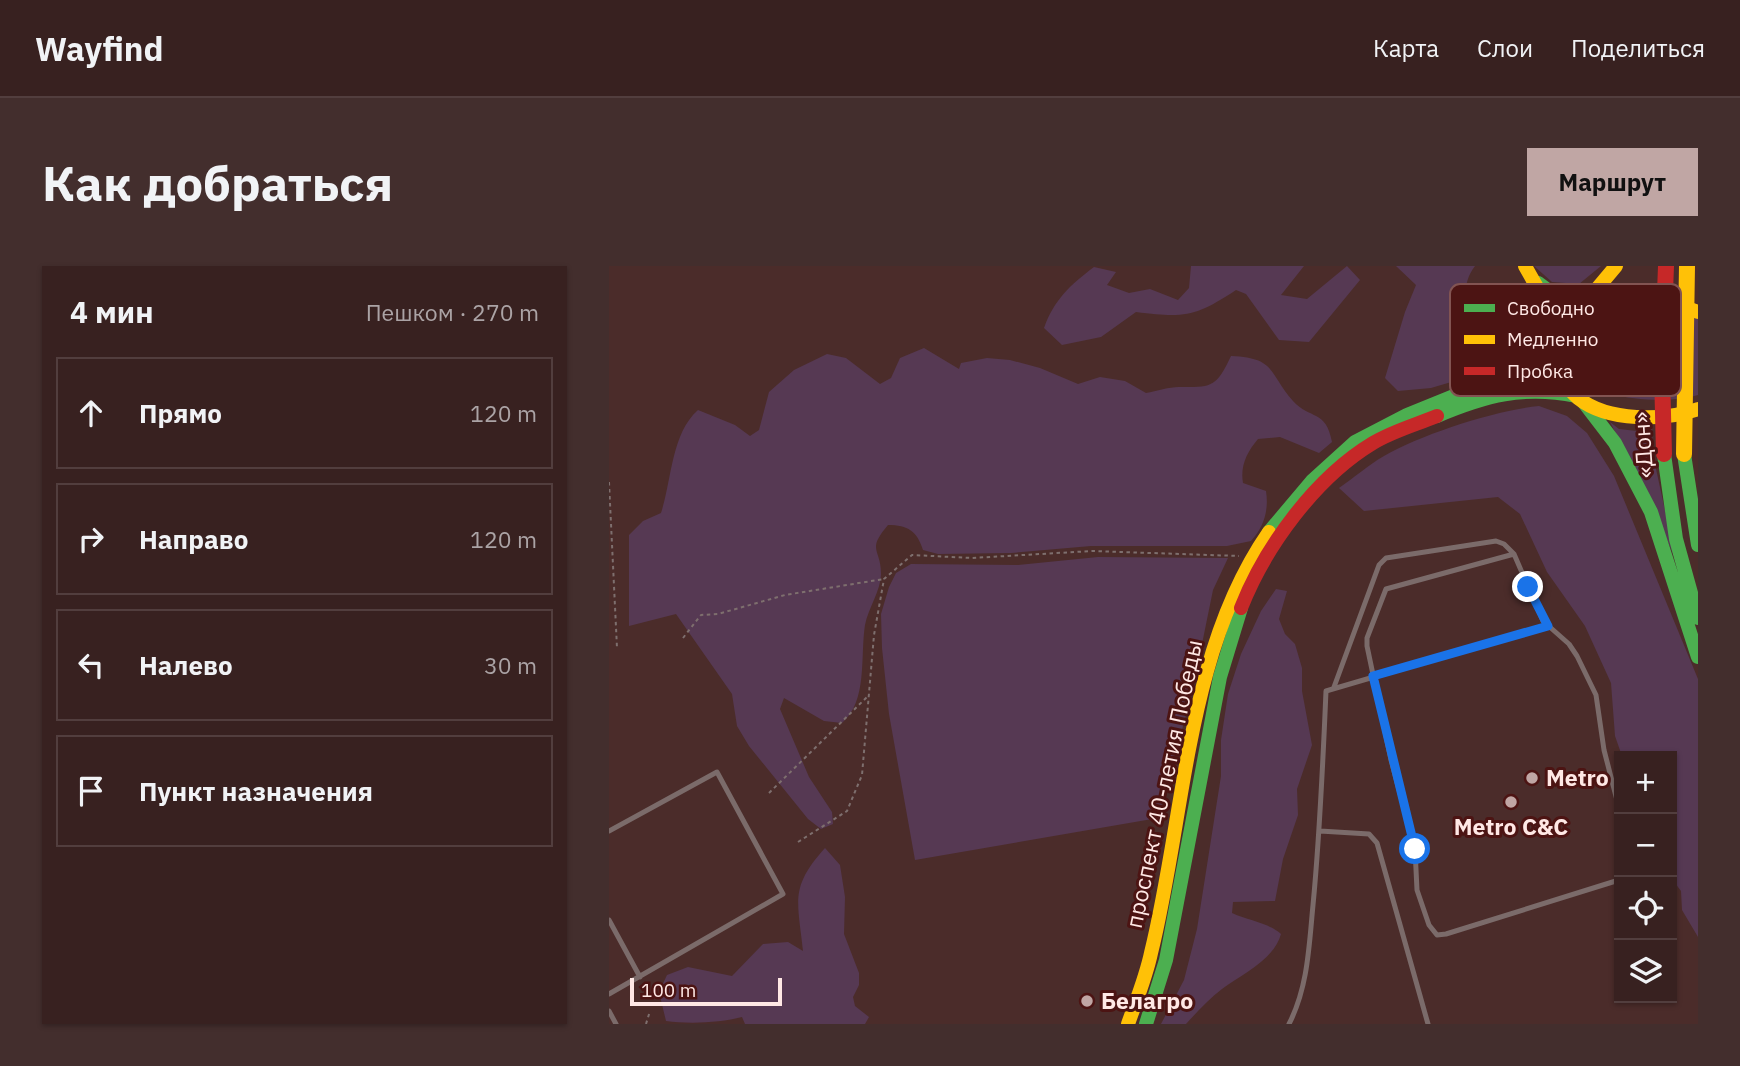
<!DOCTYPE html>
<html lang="ru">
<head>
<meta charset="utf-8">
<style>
	:root { --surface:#382120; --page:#432e2d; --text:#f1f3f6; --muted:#aba3a5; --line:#523e3e; --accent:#c0a6a4 }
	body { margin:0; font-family:"IBM Plex Sans",sans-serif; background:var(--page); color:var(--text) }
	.controls { position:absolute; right:21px; bottom:21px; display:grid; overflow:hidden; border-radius:0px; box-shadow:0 2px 5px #0004 }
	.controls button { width:63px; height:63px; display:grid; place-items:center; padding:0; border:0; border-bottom:2px solid var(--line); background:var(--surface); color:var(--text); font:35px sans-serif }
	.scale { position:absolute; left:21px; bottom:18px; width:152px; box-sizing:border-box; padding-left:7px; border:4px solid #ffe8e5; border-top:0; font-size:19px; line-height:24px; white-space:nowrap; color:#ffe8e5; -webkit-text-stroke:5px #4c1413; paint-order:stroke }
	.stop { position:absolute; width:21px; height:21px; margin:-16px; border:5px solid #1a73e8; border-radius:50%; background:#fff }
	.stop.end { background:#1a73e8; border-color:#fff; box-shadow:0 2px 7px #0008 }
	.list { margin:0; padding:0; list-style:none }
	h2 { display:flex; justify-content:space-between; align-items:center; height:91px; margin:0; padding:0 28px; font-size:30px }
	h2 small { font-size:23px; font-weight:400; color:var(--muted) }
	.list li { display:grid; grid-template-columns:46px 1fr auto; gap:21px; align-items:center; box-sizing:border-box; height:112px; margin:0 14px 14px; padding:0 14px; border:2px solid var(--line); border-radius:0px }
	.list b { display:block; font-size:26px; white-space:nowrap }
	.list em { font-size:23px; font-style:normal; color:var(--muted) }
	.icon { flex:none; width:38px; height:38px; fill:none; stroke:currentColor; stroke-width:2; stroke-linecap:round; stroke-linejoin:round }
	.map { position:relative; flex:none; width:1089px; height:758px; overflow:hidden; border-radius:0px }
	header { display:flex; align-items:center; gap:42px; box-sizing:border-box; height:98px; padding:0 35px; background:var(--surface); border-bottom:2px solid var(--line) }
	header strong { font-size:33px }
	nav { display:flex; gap:38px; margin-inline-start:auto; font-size:24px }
	.intro { display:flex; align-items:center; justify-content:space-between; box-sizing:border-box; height:168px; padding:0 42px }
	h1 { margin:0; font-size:49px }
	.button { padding:18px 32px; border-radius:0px; background:var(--accent); color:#111; font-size:24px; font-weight:700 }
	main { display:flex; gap:42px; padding:0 42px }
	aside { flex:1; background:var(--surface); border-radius:0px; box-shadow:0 2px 5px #0004 }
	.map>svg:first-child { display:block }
	.green { fill:#563953 }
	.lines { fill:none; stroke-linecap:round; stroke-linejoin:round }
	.path { stroke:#7e6f6e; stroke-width:2; stroke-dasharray:3.5 3.5; stroke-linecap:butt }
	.lane { stroke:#7b6b6a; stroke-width:5 }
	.fast { stroke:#4caf50; stroke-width:14 }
	.slow { stroke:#ffc107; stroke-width:14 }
	.jam { stroke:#c62828; stroke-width:14 }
	.slow-bridge { stroke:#ffc107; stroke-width:16 }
	.jam-bridge { stroke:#c62828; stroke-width:16 }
	.route { stroke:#1a73e8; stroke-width:9 }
	.poi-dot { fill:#c0a6a4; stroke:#4c1413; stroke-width:2.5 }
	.labels { text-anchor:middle; stroke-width:6; stroke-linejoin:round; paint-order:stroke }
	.street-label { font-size:23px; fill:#ffe8e5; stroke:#4c1413 }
	.poi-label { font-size:23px; font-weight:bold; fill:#ffe8e5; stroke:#4c1413; text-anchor:start }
	.key { fill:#4c1413; stroke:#825452; stroke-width:2 }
	.key-label { font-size:19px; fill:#ffe8e5 }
</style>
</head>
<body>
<header>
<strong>Wayfind</strong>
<nav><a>Карта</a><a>Слои</a><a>Поделиться</a></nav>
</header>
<div class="intro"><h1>Как добраться</h1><a class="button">Маршрут</a></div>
<main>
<aside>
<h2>4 мин<small>Пешком · 270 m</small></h2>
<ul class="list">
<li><svg class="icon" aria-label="ahead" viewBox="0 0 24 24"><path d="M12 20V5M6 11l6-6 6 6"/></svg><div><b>Прямо</b></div><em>120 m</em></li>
<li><svg class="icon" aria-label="right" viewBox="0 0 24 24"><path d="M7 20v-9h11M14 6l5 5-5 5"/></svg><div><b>Направо</b></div><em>120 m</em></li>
<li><svg class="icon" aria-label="left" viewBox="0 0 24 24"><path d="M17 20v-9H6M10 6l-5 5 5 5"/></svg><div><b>Налево</b></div><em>30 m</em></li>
<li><svg class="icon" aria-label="arrive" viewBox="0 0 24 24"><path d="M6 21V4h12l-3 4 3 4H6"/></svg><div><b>Пункт назначения</b></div></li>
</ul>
</aside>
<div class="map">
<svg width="1089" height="758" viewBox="0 0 1089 758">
	<rect width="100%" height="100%" fill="#4b2c2a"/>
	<!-- green -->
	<path class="green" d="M582,0H695L672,29L698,33L738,0L751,14L700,76L670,74L637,28L627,24C586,51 576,52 527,46L492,71L453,79L435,62C445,34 461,19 485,1L507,6L498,19L520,27L541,23L569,34L580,22Z
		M787,0H866C840,35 875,70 876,106L822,122L789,125L776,112L796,46L807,19Z
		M925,0H992L970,18L943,16Z
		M1008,35L1060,40L1089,52V129C1059,139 985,134 964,108C948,88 963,47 986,38C992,36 1001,36 1008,35Z
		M315,82L350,103L352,97L378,92L401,94L431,102L469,118L491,111L516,115L537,127C548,125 560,121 570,121C603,121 607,122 622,90C667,92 659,106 684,135C701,154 717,143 723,176L710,187L671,171L649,173C638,186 631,200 634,217L657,225C660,244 655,261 642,275L618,280H482L402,287L329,288L314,284C308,265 299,259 279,259C257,285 272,282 272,308C272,324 259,343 256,359C251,390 259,435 233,457L215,455L175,432L171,443L200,511L223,546L224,558L212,563L199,553L140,480L128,460L123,428L67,348L20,360V269L34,255L52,247C63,214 62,168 89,144L126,159L141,170L150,164L160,126L185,104L218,88L237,92L271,118L282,112L291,92Z
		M930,140L958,150L978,167L1005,210L1089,413V671L1073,644L1072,625L1063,613V490H1013L1006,470L1002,417L976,360L938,306L911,248L889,231L755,245L730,222C745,212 759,199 775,190C813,168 887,144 930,140Z
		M1001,156L1010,163L1028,165L1033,159H1043L1044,189L1067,295L1040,232Z
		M489,291L619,292L604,324L583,427L549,552L306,594L280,448L273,382L272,348L280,321L287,307L302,298L409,299Z
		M667,323L678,325L670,353L676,368L686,378L693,402V425L703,479L688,523L689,549L674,593L666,635L624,636L623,647C640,655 658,656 672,668C665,694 633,708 613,723C600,733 588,746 577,758H552L575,714L588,663L612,510V474L619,428L632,388L652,345Z
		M216,582L231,599L236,631L235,668L250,707V719L244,731L246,740L260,751L256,758H136L133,751C111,757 79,758 57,755L50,726L58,709L79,701L123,710L154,678L179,676L194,685C189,635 180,622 216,582Z"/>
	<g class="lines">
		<!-- path -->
		<path class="path" d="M0,216L8,382
			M74,372L92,349L109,348L176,329L275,313
			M160,527L258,431
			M189,576L238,545L253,509L265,369L275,313L303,289L363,292L483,285L630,290
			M37,758L41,745"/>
		<!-- lane -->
		<path class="lane" d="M904,103L896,65L921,15
			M905,288L777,323L758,372V380L782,494L806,583L808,624L820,659L828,669L837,668L1010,614
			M725,421L770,299L777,292L887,275L895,278L905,288L934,355L960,378L968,390L987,429L995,484L1010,542
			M0,565L108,506L174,628L0,728
			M711,565L760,568L768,577L819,758
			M0,654L31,711
			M0,745L7,758
			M680,758C699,721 700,680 704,639C711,567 714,496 717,425L939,360"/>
		<!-- fast -->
		<path class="fast" d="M929,17L952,34L968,38
			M973,134L1006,177L1042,246L1089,391
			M828,150C875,130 915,119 967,130
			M1055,188L1067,273L1089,352
			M1075,188L1089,279
			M660,266L703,215L746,176L798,149L904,106L943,74
			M537,758L557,694L611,411L632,342"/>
		<!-- slow -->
		<path class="slow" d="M916,0L938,39L945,68
			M981,31L1007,0
			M1089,46C1032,25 977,12 943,74C946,95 952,118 969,132C999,156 1055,155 1089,143
			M519,758C527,735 537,711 542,687C576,550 577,385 660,266"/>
		<!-- jam -->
		<path class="jam" d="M632,342C656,281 706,212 764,177C784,165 806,159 828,150"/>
		<!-- slow-bridge -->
		<path class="slow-bridge" d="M1075,188L1078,0"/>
		<!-- jam-bridge -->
		<path class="jam-bridge" d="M1055,188L1053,107L1057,0"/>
	</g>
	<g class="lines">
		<!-- route -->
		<path class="route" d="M806,583L764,410L939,360L919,321"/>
	</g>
	<!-- markers -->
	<g class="poi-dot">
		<circle cx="923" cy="512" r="7"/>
		<circle cx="902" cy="536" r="7"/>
		<circle cx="478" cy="735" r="7"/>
	</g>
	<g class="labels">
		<!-- street labels -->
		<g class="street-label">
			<text transform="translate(1034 179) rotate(-94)" y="8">«Дон»</text>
			<text transform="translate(555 518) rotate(-78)" y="8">проспект 40-летия Победы</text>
		</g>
		<!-- poi labels -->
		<g class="poi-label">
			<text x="937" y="520">Metro</text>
			<text x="902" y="569" text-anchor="middle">Metro C&amp;C</text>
			<text x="492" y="743">Белагро</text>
		</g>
	</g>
	<!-- legend -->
	<rect x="841" y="18" width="231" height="112" rx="10" class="key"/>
	<rect x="855" y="38" width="31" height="8" fill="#4caf50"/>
	<rect x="855" y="69" width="31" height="9" fill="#ffc107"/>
	<rect x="855" y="101" width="31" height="8" fill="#c62828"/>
	<g class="key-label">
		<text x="898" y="49">Свободно</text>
		<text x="898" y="80">Медленно</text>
		<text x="898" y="112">Пробка</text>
	</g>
</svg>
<div class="controls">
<button>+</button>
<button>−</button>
<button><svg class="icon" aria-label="locate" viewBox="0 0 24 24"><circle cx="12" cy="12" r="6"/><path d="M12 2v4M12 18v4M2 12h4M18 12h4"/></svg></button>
<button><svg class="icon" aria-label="layers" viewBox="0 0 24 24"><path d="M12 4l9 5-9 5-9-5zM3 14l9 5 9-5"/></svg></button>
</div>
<div class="scale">100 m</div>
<div class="stop" style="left:806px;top:583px"></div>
<div class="stop end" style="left:919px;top:321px"></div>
</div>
</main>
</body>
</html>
